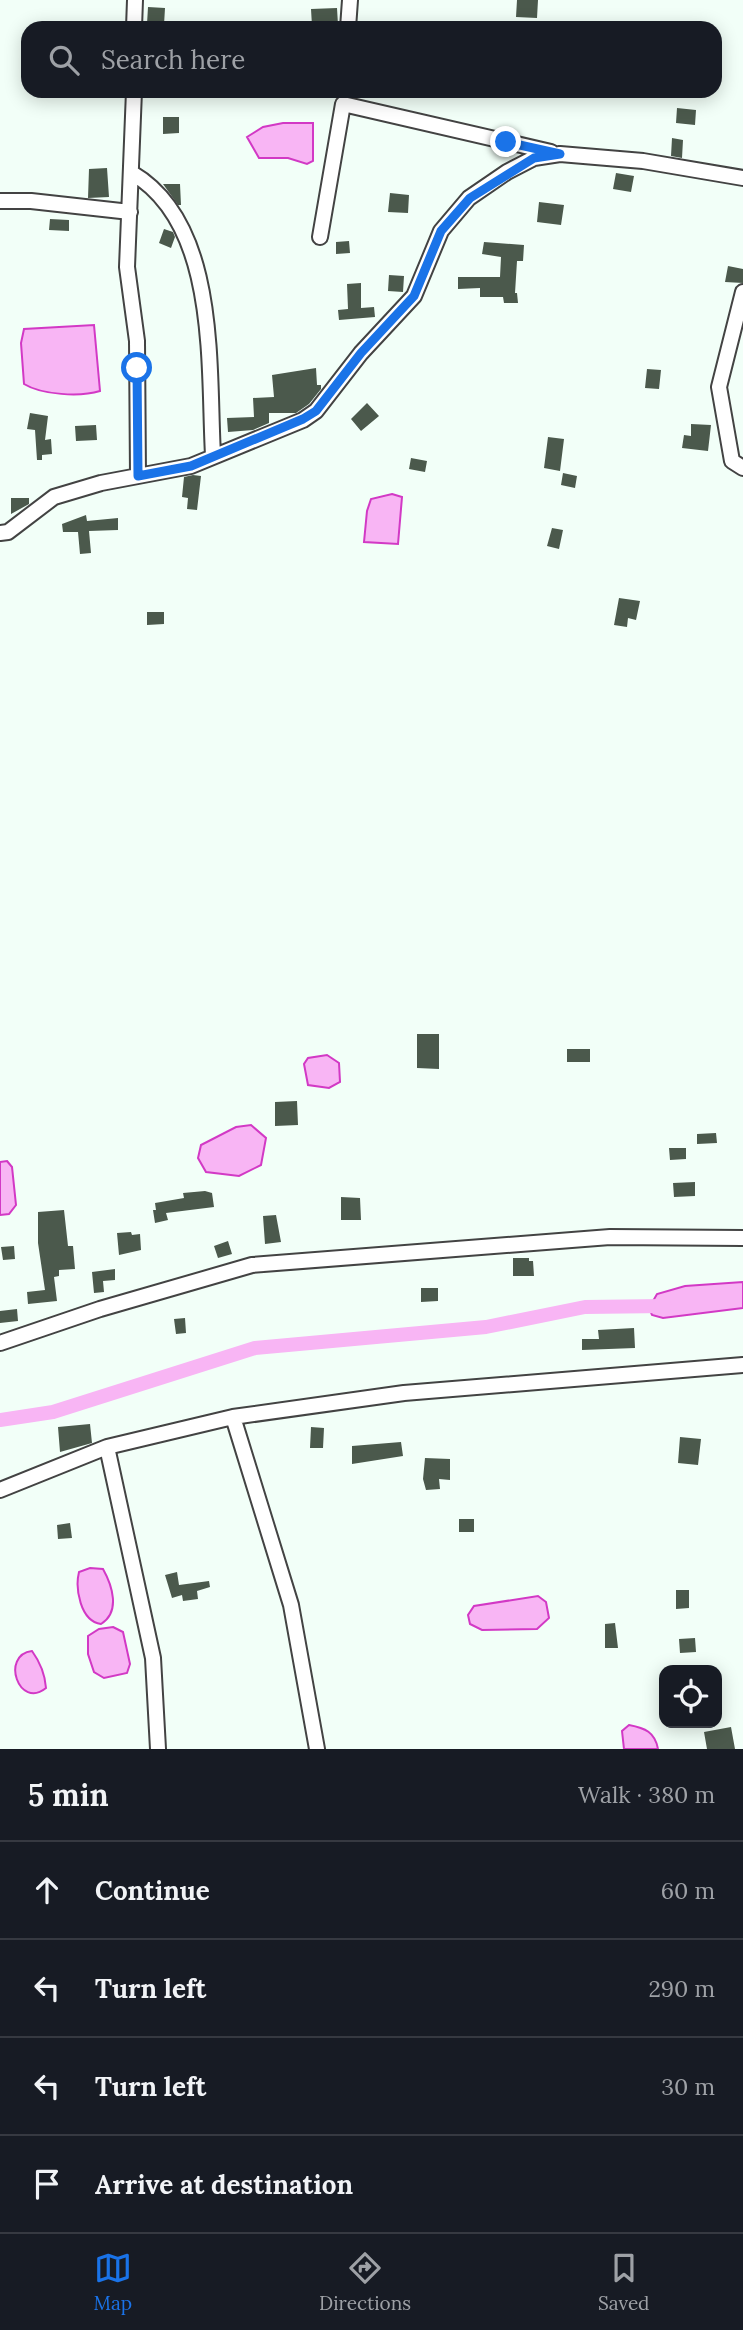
<!DOCTYPE html>
<html lang="en">
<head>
<meta charset="utf-8">
<style>
	:root { --surface:#171b24; --page:#20242c; --text:#f1f3f6; --muted:#9ea1a6; --line:#363941; --accent:#1a73e8 }
	body { margin:0; font-family:Lora,serif; background:var(--page); color:var(--text) }
	.controls { position:absolute; right:21px; bottom:21px; display:grid; overflow:hidden; border-radius:14px; box-shadow:0 4px 18px #0003 }
	.controls button { width:63px; height:63px; display:grid; place-items:center; padding:0; border:0; border-bottom:2px solid var(--line); background:var(--surface); color:var(--text); font:35px sans-serif }
	.stop { position:absolute; width:21px; height:21px; margin:-16px; border:5px solid #1a73e8; border-radius:50%; background:#fff }
	.stop.end { background:#1a73e8; border-color:#fff; box-shadow:0 2px 7px #0008 }
	.list { margin:0; padding:0; list-style:none }
	h2 { display:flex; justify-content:space-between; align-items:center; height:91px; margin:0; padding:0 28px; font-size:30px }
	h2 small { font-size:23px; font-weight:400; color:var(--muted) }
	.list li { display:grid; grid-template-columns:46px 1fr auto; gap:21px; align-items:center; box-sizing:border-box; height:98px; padding:0 28px; border-top:2px solid var(--line) }
	.list b { display:block; font-size:26px; white-space:nowrap }
	.list em { font-size:23px; font-style:normal; color:var(--muted) }
	.icon { flex:none; width:38px; height:38px; fill:none; stroke:currentColor; stroke-width:2; stroke-linecap:round; stroke-linejoin:round }
	.map { position:relative; flex:none; width:743px; height:1749px; overflow:hidden }
	.search { position:absolute; background:var(--surface); box-shadow:0 4px 18px #0003; left:21px; right:21px; top:21px; height:77px; display:flex; align-items:center; gap:18px; box-sizing:border-box; padding:0 24px; border-radius:21px; color:var(--muted); font-size:26px }
	.sheet { height:483px; background:var(--surface) }
	nav { display:flex; justify-content:space-around; align-items:center; box-sizing:border-box; height:98px; border-top:2px solid var(--line); background:var(--surface); font-size:19px; color:var(--muted) }
	nav a { display:grid; justify-items:center; gap:4px }
	nav .on { color:var(--accent) }
	.map>svg:first-child { display:block }
	.water { fill:#f8b5f4; stroke:#d239c5; stroke-width:2 }
	.lines { fill:none; stroke-linecap:round; stroke-linejoin:round }
	.canal { stroke:#f8b5f4; stroke-width:14 }
	.building { fill:#4b594c }
	.minor-casing { stroke:#434343; stroke-width:18 }
	.minor { stroke:#fff; stroke-width:14 }
	.route { stroke:#1a73e8; stroke-width:9 }
</style>
</head>
<body>
<div class="map">
<svg width="743" height="1749" viewBox="0 0 743 1749">
	<rect width="100%" height="100%" fill="#f2fff8"/>
	<!-- water -->
	<path class="water" d="M283,123H313V161L307,164L288,158H259L247,137L263,127Z
		M94,325L100,391C80,397 42,395 24,384L21,343L24,329Z
		M392,494L402,497L398,544L364,542L367,511L371,499Z
		M327,1055L339,1063L340,1082L329,1088L308,1085L304,1064L308,1058Z
		M251,1125L266,1138L261,1165L239,1176L206,1172L198,1158L201,1145L236,1127Z
		M7,1161L12,1167L16,1205L9,1214L0,1215V1162Z
		M743,1282V1308L663,1318L652,1315L649,1308L657,1294L685,1286Z
		M90,1568L103,1569C112,1585 121,1612 101,1624C80,1621 75,1588 79,1572Z
		M538,1596L546,1602L549,1618L537,1629L482,1630L470,1624L468,1615L474,1606Z
		M113,1627L123,1632L130,1664L127,1673L104,1678L94,1672L88,1654V1636L99,1629Z
		M32,1651C40,1662 45,1674 46,1688C19,1710 0,1655 32,1651Z
		M629,1725C645,1728 655,1732 658,1749H624L622,1731Z"/>
	<g class="lines">
		<!-- canal -->
		<path class="canal" d="M0,1420L53,1412L255,1348L486,1327L585,1307L665,1306"/>
	</g>
	<!-- building -->
	<path class="building" d="M517,0H538L537,18L516,17Z
		M148,7L165,8L164,25L147,24Z
		M337,8L338,25L312,26L311,9Z
		M677,108L696,110L695,125L676,123Z
		M163,117H179V133L163,134Z
		M672,138L683,140L682,158L671,156Z
		M107,168L109,197L88,198L89,169Z
		M616,173L634,176L631,192L613,189Z
		M163,184H180L181,205H178Z
		M390,193L409,195L408,213L388,212Z
		M539,202L564,205L561,225L537,222Z
		M50,219L69,220V231L49,230Z
		M164,229L173,232L175,237L171,248L159,243Z
		M349,241L350,253L336,254V242Z
		M484,242L524,245L523,261H517L515,293H517L518,303H504L503,297H480V288L458,289V277H500L501,257L482,254Z
		M728,266L743,269V283L725,282Z
		M389,275L404,276L403,292L388,291Z
		M361,283V308L374,307L375,317L339,320L338,310L348,309L347,284Z
		M316,368L317,385H321V389L309,404L296,413H269V423L253,430L228,432L227,418L254,417L253,398L274,397L272,375Z
		M647,369L661,370L659,389L645,388Z
		M367,403L379,416L361,431L351,419Z
		M30,413L48,416L45,440L51,439L52,454L42,455V460H37L35,430L27,429Z
		M691,424L711,425L708,451L682,448L684,435L691,436Z
		M96,425L97,440L76,441L75,426Z
		M548,437L564,439L560,471L544,468Z
		M411,458L427,461L425,472L409,469Z
		M563,473L577,476L575,488L561,485Z
		M193,475L201,476L197,510L187,509L188,498L182,497L184,477Z
		M11,498H29V504L11,514Z
		M86,515L87,521L118,518V530L89,531L91,553L80,554L78,532H63L62,524Z
		M552,528L563,530L559,549L547,546Z
		M619,598L640,601L636,620L628,618L627,627L614,625Z
		M147,612H164V624L147,625Z
		M417,1034H439V1069L417,1068Z
		M567,1049H590V1062H567Z
		M297,1101L298,1125L275,1126V1102Z
		M716,1133L717,1143L697,1144V1134Z
		M669,1148H686V1159L670,1160Z
		M695,1182V1196L674,1197L673,1183Z
		M205,1191L212,1193L214,1207L166,1213L168,1220L155,1223L153,1210H156L155,1203L184,1198L183,1193Z
		M341,1197L360,1198L361,1220H341Z
		M64,1210L68,1246H73L75,1269L59,1270V1276L54,1277L57,1301L28,1304L27,1292L45,1290L38,1243V1212Z
		M276,1215L281,1242L265,1244L263,1216Z
		M131,1232L132,1235L140,1234L141,1250L119,1255L117,1233Z
		M228,1241L232,1254L218,1258L214,1246Z
		M14,1246L15,1259L3,1260L1,1247Z
		M513,1258H529V1261H533L534,1276H513Z
		M115,1269V1280L103,1281L104,1292L94,1293L92,1272Z
		M421,1288H438V1301L421,1302Z
		M17,1309L18,1321L0,1323V1311Z
		M185,1318L186,1333L176,1334L174,1319Z
		M634,1328L635,1348L582,1350V1339H599L598,1330Z
		M90,1424L92,1443L60,1452L58,1427Z
		M311,1427L324,1428L323,1448H310Z
		M680,1437L701,1439L698,1465L678,1463Z
		M401,1442L403,1456L352,1464V1446Z
		M425,1458L450,1459V1480L439,1479L440,1489L426,1490L423,1479Z
		M459,1519H474V1532H459Z
		M70,1523L72,1538L58,1539L57,1525Z
		M177,1572L179,1585L209,1581L210,1587L197,1591L198,1599L183,1601L182,1595L172,1598L165,1575Z
		M676,1590H689V1608L676,1609Z
		M615,1623L618,1648H605V1624Z
		M695,1638L696,1652L680,1653L679,1639Z
		M731,1727L735,1749H707L704,1732Z"/>
	<g class="lines">
		<defs>
			<path id="minor" d="M134,28L135,0
				M348,28L350,0
				M134,91L127,267L137,341L138,476
				M132,173C219,224 208,367 213,455
				M0,201H31L130,212
				M320,237L343,104L551,152
				M743,292L719,387L732,461L743,468
				M0,533L8,532L54,497L101,483L191,466L303,420L316,411L361,353L414,296L441,231L469,198L507,172L534,158L560,154L643,161L743,178
				M0,1343L100,1309L252,1265L610,1237L743,1238
				M233,1417L291,1605L317,1749
				M107,1447L153,1658L158,1749
				M0,1490L107,1447L233,1417L404,1393L743,1365"/>
		</defs>
		<!-- minor casing -->
		<use href="#minor" class="minor-casing"/>
		<!-- minor -->
		<use href="#minor" class="minor"/>
	</g>
	<g class="lines">
		<!-- route -->
		<path class="route" d="M137,368L138,476L191,466L303,419L316,411L361,353L414,296L441,231L470,198L534,158L560,154L506,142"/>
	</g>
</svg>
<div class="controls">
<button><svg class="icon" aria-label="locate" viewBox="0 0 24 24"><circle cx="12" cy="12" r="6"/><path d="M12 2v4M12 18v4M2 12h4M18 12h4"/></svg></button>
</div>
<div class="stop" style="left:137px;top:368px"></div>
<div class="stop end" style="left:506px;top:142px"></div>
<div class="search"><svg class="icon" aria-label="search" viewBox="0 0 24 24"><circle cx="10" cy="10" r="6"/><path d="M15 15l6 6"/></svg>Search here</div>
</div>
<section class="sheet">
<h2>5 min<small>Walk · 380 m</small></h2>
<ul class="list">
<li><svg class="icon" aria-label="ahead" viewBox="0 0 24 24"><path d="M12 20V5M6 11l6-6 6 6"/></svg><div><b>Continue</b></div><em>60 m</em></li>
<li><svg class="icon" aria-label="left" viewBox="0 0 24 24"><path d="M17 20v-9H6M10 6l-5 5 5 5"/></svg><div><b>Turn left</b></div><em>290 m</em></li>
<li><svg class="icon" aria-label="left" viewBox="0 0 24 24"><path d="M17 20v-9H6M10 6l-5 5 5 5"/></svg><div><b>Turn left</b></div><em>30 m</em></li>
<li><svg class="icon" aria-label="arrive" viewBox="0 0 24 24"><path d="M6 21V4h12l-3 4 3 4H6"/></svg><div><b>Arrive at destination</b></div></li>
</ul>
</section>
<nav>
<a class="on"><svg class="icon" aria-label="map" viewBox="0 0 24 24"><path d="M3 6l6-2 6 2 6-2v14l-6 2-6-2-6 2zM9 4v14M15 6v14"/></svg>Map</a>
<a><svg class="icon" aria-label="directions" viewBox="0 0 24 24"><path d="M12 3l9 9-9 9-9-9zM9 14v-3h6M13 9l2 2-2 2"/></svg>Directions</a>
<a><svg class="icon" aria-label="saved" viewBox="0 0 24 24"><path d="M7 4h10v16l-5-4-5 4z"/></svg>Saved</a>
</nav>
</body>
</html>
